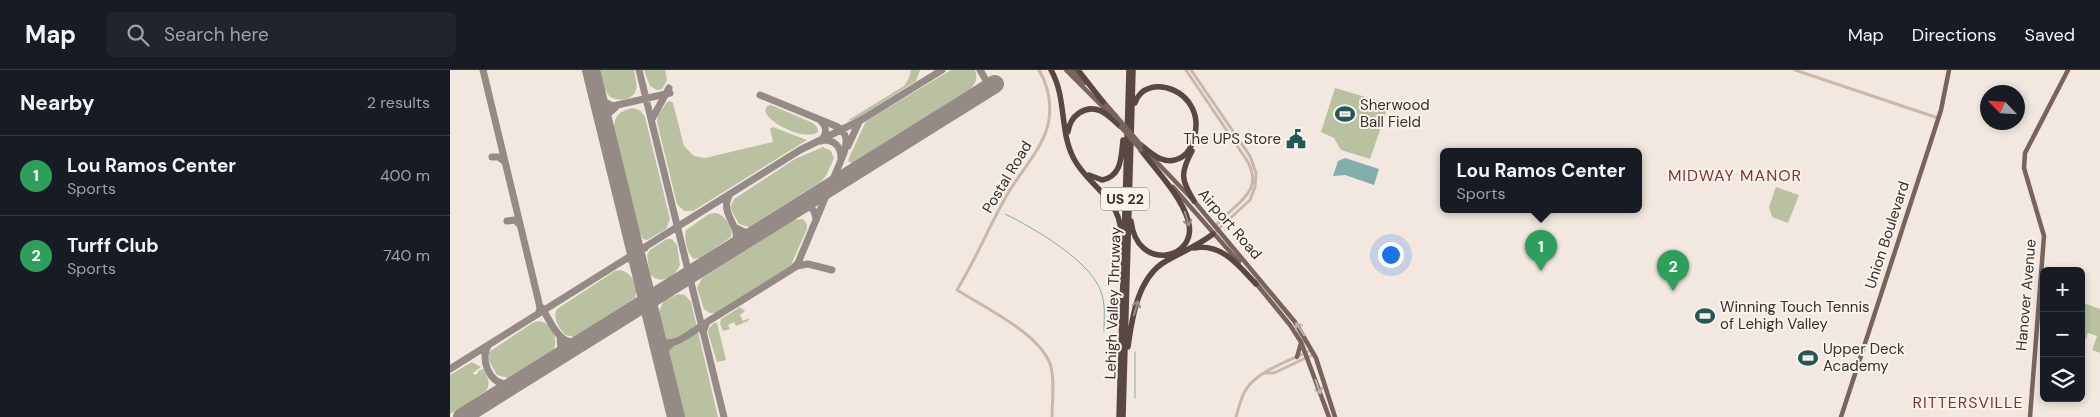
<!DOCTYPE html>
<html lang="en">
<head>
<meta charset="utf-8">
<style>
	:root { --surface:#171b24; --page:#20242c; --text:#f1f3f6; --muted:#9ea1a6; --line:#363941; --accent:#94adae }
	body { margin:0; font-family:"DM Sans",sans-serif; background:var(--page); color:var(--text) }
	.controls { position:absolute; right:15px; bottom:15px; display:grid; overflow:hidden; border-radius:8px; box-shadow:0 2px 8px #0003 }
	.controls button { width:45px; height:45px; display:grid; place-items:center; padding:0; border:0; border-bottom:1px solid var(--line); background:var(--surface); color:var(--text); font:25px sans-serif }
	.compass { position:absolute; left:1530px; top:15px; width:45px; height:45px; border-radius:50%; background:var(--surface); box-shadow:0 2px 8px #0003; rotate:295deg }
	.you { position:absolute; left:940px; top:184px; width:18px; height:18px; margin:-12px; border:4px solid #fff; border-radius:50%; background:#1a73e8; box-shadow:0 0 0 8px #1a73e833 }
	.badge { display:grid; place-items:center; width:32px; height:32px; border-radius:50%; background:var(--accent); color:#fff; font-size:16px; font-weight:700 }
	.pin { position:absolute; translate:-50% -41px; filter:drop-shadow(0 1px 2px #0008) }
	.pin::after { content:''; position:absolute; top:26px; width:18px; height:15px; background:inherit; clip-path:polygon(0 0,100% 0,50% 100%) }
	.popup { position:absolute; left:990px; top:78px; width:202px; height:65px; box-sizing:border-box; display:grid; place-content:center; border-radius:8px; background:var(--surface); filter:drop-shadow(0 1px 4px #0005); font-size:16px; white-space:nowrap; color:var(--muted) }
	.popup b { font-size:19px; color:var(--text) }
	.popup::after { content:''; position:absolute; left:50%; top:100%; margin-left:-10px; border:10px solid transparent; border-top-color:var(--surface) }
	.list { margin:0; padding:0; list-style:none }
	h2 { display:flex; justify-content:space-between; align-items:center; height:65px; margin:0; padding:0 20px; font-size:21px }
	h2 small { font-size:16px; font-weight:400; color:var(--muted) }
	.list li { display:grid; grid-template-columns:32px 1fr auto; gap:15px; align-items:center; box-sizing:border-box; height:80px; padding:0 20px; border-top:1px solid var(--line) }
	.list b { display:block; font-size:19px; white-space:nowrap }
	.list p { margin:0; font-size:16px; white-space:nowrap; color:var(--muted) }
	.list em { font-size:16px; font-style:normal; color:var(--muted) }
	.icon { flex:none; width:28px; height:28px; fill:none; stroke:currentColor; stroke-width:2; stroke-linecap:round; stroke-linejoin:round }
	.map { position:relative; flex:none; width:1650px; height:347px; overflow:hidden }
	header { display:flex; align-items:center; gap:30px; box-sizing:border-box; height:70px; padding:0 25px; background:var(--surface); border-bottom:1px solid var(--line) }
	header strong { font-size:24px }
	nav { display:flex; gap:28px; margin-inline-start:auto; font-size:18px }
	.search { width:350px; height:45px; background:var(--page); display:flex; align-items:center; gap:12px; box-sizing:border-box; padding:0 18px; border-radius:8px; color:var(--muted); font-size:19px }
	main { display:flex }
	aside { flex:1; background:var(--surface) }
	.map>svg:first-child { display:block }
	.green { fill:#b9c1a1 }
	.water { fill:#81aeab }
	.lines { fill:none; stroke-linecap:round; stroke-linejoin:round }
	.stream { stroke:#81aeab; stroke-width:1 }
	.taxiway { stroke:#958b86; stroke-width:7 }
	.runway { stroke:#958b86; stroke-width:18 }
	.tertiary { stroke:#cab7ac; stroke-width:3 }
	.primary { stroke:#79645d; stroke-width:4.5 }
	.motorway { stroke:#594742; stroke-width:5.5 }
	.primary-bridge { stroke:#79645d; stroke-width:4.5 }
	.oneway { stroke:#998b86 }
	.oneway2 { stroke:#c0b2ac }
	.labels { text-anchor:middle; stroke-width:4; stroke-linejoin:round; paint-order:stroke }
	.shield { fill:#faf2ed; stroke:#726965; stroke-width:1 }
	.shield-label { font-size:14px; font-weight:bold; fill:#382e2b }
	.poi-label { font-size:15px; fill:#382e2b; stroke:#faf2ed; text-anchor:start }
	.street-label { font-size:15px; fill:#382e2b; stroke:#faf2ed }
	.neighbourhood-label { font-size:16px; letter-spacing:1px; fill:#833528; stroke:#faf2ed }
</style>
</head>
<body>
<header>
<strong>Map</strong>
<div class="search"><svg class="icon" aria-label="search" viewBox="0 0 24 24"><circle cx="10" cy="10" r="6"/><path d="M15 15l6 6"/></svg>Search here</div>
<nav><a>Map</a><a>Directions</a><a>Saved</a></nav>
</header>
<main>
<aside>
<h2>Nearby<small>2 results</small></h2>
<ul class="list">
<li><span class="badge" style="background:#2e9e5b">1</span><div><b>Lou Ramos Center</b><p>Sports</p></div><em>400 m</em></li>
<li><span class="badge" style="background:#2e9e5b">2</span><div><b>Turff Club</b><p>Sports</p></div><em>740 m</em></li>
</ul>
</aside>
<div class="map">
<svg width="1650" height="347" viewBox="0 0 1650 347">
	<rect width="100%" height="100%" fill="#f2e8e0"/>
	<!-- green -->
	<path class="green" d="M150,0H184C186,11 191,25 176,29C169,30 165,30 159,26L154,18Z
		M194,0H215L217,10L212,19L207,20L200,16Z
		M461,0H470L466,11L406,49L397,51L454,16L459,8Z
		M501,0H525C528,8 526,13 520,19L402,93L399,92L398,90L416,51Z
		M885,18L939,34L920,89L891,80L884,68L871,62Z
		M220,31L223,33L234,76L244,86L255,88L323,72L320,59L323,57L357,70L243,141H234L227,134L207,52L208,45L217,32Z
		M321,35L363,53L367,57L368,62C356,71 320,55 315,41L317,36Z
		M183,38L191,41L195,47L220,149L216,159L197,170L193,169L190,163L164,59C164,45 170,41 183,38Z
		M373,77L381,81L384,88L376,106L369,113L299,157L289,154L280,138L284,129L345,89Z
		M1326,117L1349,125L1338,153L1322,147L1319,137Z
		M266,143C275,145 283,157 281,167L250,188L244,189C237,184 234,168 236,160L259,144Z
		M353,149L357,154V159L340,197L267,243H260L254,239L247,218L252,208L344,150Z
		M217,169H222L227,175L230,195C225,207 210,216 200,204L197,185L200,180Z
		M170,200C182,202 189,217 185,228L124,267L115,265C109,258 102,248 107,239L165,201Z
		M228,224L235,225L241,232L268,347H235L209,241L214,231Z
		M1631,232L1650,239V283L1642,280L1647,266L1638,263L1633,276H1631Z
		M290,237L295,241L290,245L293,251L299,248L298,251L286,256L284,252L278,255L280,259L273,261L270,254L271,249Z
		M89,251C103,253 108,270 104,279L58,308L47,305L38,289L39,282L84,252Z
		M264,253H267L276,290L267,292L258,263L259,258Z
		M22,292L31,297L23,303L25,305L28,303V301L33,299C38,308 41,313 36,321L0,344V305Z"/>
	<!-- water -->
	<path class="water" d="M895,88L929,99L924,115L895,105L883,106L888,91Z"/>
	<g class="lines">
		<!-- stream -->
		<path class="stream" d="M555,144C584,158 637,189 650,219C656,233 654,247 654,261
			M685,282V328"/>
		<!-- taxiway -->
		<path class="taxiway" d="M33,0L89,233L90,239L88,244
			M189,0L274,347
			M530,0L540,17
			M147,22L152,31L163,36L220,23
			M310,25L388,57C398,64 397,73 394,83L348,193L342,199
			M202,49L219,18
			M370,50C377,56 377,64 371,71
			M156,59L157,45L166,37
			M373,70C384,70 391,76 391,88
			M398,76L409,52
			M42,87H49L55,92
			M279,126C268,146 298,160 281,179
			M346,138L360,137L364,141L366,149
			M57,151L65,150L69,154
			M286,158L296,163H306
			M184,174L188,178H195
			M176,189H183L189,194
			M241,211L242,205L250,198
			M92,238C103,255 110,280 135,270
			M253,262L257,252L347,196L358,194L382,200
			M207,268C221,282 241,262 254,254
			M38,276C30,289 39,312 55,314C61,315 65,313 70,311
			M211,287L214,280L221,274
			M103,290L111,280L110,266
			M0,299L350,80L411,50L492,0"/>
		<!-- runway -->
		<path class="runway" d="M141,0L226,347
			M12,347L545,14"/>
		<!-- tertiary -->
		<path class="tertiary" d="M589,0C599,17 602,36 598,55C591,81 570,102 557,125C539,156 526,189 507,220C535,238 593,265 601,297C605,312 602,331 602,347
			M736,0L796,89C818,124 780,135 765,157
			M741,0L800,86L806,103L805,117L800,130L763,164
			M1345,0L1488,48
			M816,303H824L864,284
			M786,347C789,337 791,326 797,318C808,301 843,289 861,280"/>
		<!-- primary -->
		<path class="primary" d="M616,0L661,45
			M622,0L635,13
			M653,31L666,46
			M697,82L744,131L845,252L866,288L885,347
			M723,117L789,192
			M805,212L840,255L851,272L879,347
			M847,287L851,273
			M1391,347L1482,68L1491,40L1499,0
			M1580,347L1594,166L1574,98L1575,83L1618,0"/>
		<!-- motorway -->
		<path class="motorway" d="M601,0C617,28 609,61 624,89C638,116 669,127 671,162
			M628,0L653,32
			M685,33C695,0 758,20 744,68C742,75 739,83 732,87C716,97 703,85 691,75
			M618,62C620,46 635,34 651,41C659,45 665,52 671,57
			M742,81C730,103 731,110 744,131
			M639,105L652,110C672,106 671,87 673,70
			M681,151C687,204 750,189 738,150C731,126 706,100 691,80
			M744,178C772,173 789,196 806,214
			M678,277C682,247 688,207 716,191C732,182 749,175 763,164
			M669,347L679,0
			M673,347L683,0"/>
		<!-- primary-bridge -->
		<path class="primary-bridge" d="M666,46L691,75
			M671,57L691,80"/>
	</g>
	<!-- one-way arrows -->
	<defs><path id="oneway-shaft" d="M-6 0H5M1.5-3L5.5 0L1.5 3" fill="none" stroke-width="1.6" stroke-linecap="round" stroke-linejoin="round" transform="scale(1.25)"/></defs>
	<g class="oneway">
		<use href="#oneway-shaft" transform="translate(737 149) rotate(73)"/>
		<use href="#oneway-shaft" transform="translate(686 238) rotate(-74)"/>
	</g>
	<g class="oneway2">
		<use href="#oneway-shaft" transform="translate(850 259) rotate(-123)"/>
		<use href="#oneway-shaft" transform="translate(868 317) rotate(71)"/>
	</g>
	<!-- icons -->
	<defs>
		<symbol id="stadium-bare" viewBox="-9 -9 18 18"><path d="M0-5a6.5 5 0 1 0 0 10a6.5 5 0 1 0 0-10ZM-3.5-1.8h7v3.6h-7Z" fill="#225856" stroke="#faf2ed" stroke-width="2.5" paint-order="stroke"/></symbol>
		<symbol id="civic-bare" viewBox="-9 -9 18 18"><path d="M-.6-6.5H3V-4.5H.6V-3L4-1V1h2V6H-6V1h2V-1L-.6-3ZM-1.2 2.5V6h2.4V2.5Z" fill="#225856" stroke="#faf2ed" stroke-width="2.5" paint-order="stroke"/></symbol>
	</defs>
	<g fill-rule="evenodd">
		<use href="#stadium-bare" x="881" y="30" width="28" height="28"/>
		<use href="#civic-bare" x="832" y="55" width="28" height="28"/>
		<use href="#stadium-bare" x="1241" y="232" width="28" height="28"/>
		<use href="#stadium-bare" x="1344" y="274" width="28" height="28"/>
	</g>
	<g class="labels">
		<!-- shield labels -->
		<rect class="shield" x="651" y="117.5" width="48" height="23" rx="4"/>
		<g class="shield-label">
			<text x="675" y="134">US 22</text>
		</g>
		<!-- poi labels -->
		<g class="poi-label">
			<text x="910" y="40">Sherwood<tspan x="910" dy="17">Ball Field</tspan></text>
			<text x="831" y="74" text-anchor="end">The UPS Store</text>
			<text x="1270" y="242">Winning Touch Tennis<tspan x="1270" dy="17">of Lehigh Valley</tspan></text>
			<text x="1373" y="284">Upper Deck<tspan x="1373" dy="17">Academy</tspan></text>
		</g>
		<!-- street labels -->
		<g class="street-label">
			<text transform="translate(557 107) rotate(-59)" y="5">Postal Road</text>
			<text transform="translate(780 154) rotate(49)" y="5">Airport Road</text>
			<text transform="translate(1437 165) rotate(-72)" y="5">Union Boulevard</text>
			<text transform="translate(1576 225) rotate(-85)" y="5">Hanover Avenue</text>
			<text transform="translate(663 233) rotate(-88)" y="5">Lehigh Valley Thruway</text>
		</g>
		<!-- neighbourhood labels -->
		<g class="neighbourhood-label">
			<text x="1285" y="111">MIDWAY MANOR</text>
			<text x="1518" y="338">RITTERSVILLE</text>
		</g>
	</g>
</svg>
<div class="controls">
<button>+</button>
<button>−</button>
<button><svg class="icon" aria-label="layers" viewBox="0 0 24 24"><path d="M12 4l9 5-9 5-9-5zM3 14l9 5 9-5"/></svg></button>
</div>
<svg class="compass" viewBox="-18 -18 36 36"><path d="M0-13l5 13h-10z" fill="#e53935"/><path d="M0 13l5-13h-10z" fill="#9ea1a6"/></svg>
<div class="you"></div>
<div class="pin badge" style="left:1091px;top:201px;background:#2e9e5b">1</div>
<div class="popup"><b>Lou Ramos Center</b>Sports</div>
<div class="pin badge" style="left:1223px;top:221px;background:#2e9e5b">2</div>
</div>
</main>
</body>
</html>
